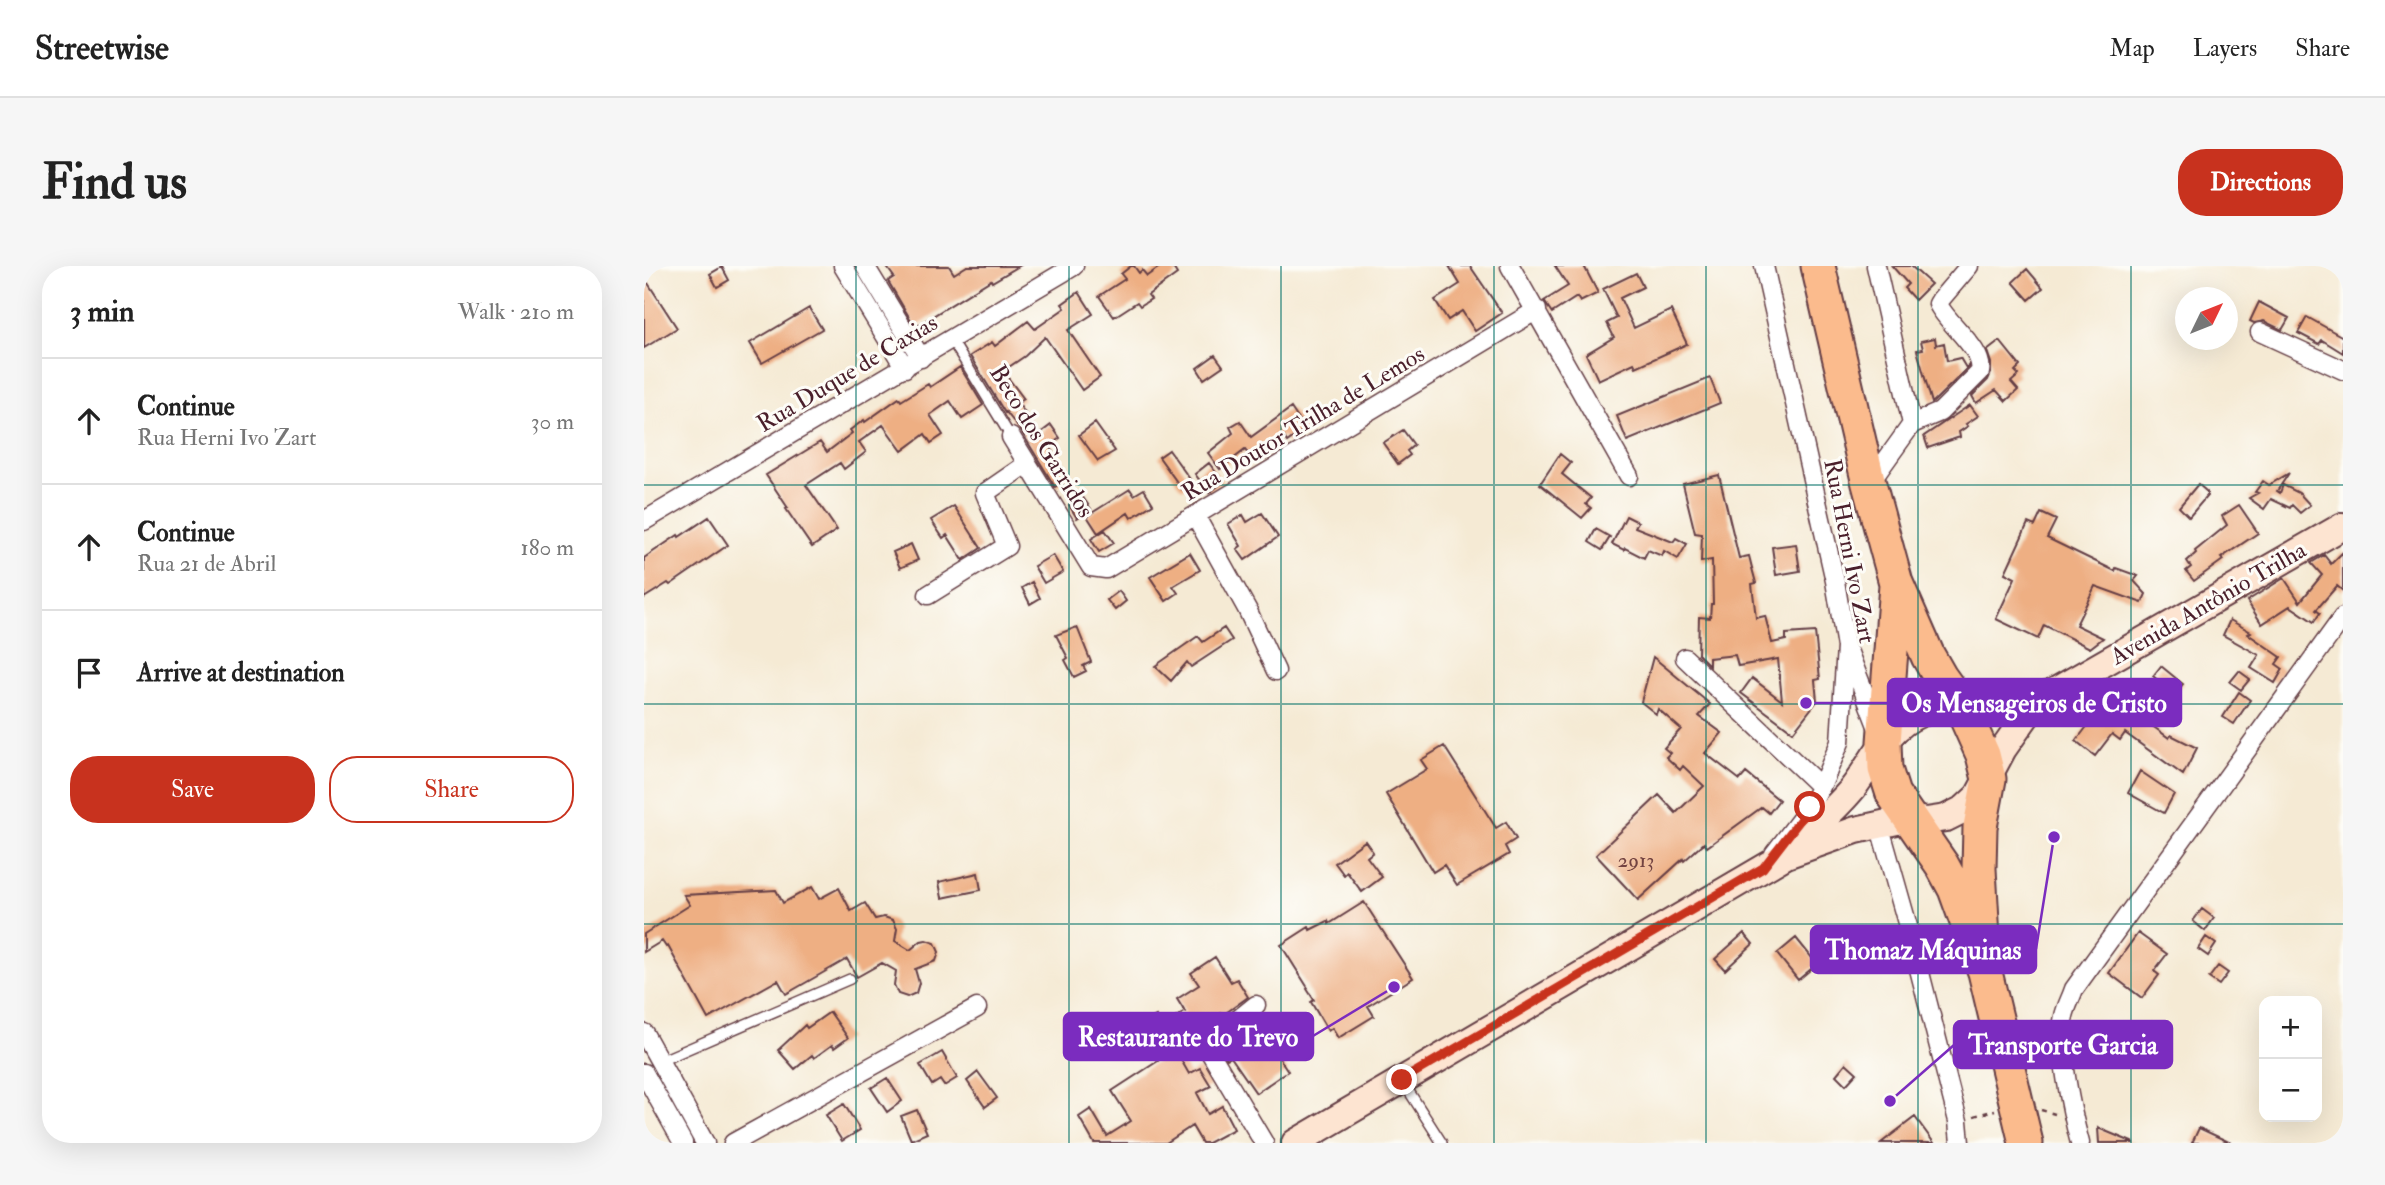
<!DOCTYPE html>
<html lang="en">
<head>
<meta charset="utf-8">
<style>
	:root { --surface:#fff; --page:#f6f6f6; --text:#222; --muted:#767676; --line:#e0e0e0; --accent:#c8321e }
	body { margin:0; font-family:"IM FELL Double Pica",serif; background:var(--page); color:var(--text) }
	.controls { position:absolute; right:21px; bottom:21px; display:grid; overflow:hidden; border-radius:14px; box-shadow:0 7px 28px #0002 }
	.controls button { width:63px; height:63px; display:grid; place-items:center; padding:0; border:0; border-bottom:2px solid var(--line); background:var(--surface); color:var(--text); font:35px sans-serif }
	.compass { position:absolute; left:1531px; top:21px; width:63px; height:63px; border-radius:50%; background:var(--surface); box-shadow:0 7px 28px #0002; rotate:47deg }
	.stop { position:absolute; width:21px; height:21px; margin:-16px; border:5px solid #c8321e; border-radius:50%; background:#fff }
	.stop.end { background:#c8321e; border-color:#fff; box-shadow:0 2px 7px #0008 }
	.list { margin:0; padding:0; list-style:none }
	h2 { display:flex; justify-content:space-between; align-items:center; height:91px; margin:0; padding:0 28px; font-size:30px }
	h2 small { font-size:23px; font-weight:400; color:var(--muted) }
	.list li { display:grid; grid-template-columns:46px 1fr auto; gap:21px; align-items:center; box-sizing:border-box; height:126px; padding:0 28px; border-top:2px solid var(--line) }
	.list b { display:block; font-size:26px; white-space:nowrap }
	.list p { margin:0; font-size:23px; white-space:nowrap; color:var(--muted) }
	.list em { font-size:23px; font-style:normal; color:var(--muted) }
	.actions { display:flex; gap:14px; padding:21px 28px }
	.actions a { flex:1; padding:16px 0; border:2px solid var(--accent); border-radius:28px; text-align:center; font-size:24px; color:var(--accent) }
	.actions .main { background:var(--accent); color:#fff }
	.icon { flex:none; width:38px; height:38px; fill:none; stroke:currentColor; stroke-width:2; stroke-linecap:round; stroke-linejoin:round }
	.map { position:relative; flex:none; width:1699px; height:877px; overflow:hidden; border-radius:28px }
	header { display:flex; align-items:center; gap:42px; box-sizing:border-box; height:98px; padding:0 35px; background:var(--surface); border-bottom:2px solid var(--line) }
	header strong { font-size:33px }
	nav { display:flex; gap:38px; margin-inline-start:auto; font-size:24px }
	.intro { display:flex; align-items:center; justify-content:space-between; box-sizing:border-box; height:168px; padding:0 42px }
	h1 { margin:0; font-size:49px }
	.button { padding:18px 32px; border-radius:28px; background:var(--accent); color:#fff; font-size:24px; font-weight:700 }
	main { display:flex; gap:42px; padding:0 42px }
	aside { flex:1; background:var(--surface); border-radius:28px; box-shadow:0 7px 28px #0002 }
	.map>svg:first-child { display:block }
	.building { fill:#eeaf83 }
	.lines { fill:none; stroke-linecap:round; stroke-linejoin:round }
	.lane-casing { stroke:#643d44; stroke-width:12 }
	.street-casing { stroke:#643d44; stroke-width:21 }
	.secondary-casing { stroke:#643d44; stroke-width:30 }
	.highway-casing { stroke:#643d44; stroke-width:37 }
	.path { stroke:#643d44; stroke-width:2.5; stroke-dasharray:5 5; stroke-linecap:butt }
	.lane { stroke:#fff; stroke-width:9 }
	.street { stroke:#fff; stroke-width:18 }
	.secondary { stroke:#fde4d1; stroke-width:26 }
	.highway { stroke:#fbbb8d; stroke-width:33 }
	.route { stroke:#c8321e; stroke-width:9 }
	.grid { fill:none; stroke:#0f766e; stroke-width:2; stroke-opacity:0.55 }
	.labels { text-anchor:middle; stroke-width:6; stroke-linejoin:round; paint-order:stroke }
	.number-label { font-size:21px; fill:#734341 }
	.street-label { font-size:24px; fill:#4a1f2b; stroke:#fdfcf7 }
	.leader { fill:none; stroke:#7b2cbf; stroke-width:2.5 }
	.callout-dot { fill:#7b2cbf; stroke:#fdfcf7; stroke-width:2.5 }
	.callout { fill:#7b2cbf; stroke:#7b2cbf; stroke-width:2.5 }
	.callout-label { font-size:26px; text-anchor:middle; font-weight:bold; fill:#fff }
</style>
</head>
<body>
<header>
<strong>Streetwise</strong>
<nav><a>Map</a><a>Layers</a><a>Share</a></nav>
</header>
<div class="intro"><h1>Find us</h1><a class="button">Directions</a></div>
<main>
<aside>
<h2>3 min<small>Walk · 210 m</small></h2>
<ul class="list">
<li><svg class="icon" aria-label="ahead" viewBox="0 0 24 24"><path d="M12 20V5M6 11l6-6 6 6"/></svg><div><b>Continue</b><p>Rua Herni Ivo Zart</p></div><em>30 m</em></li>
<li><svg class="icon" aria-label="ahead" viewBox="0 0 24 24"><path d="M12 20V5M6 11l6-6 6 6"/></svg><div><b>Continue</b><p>Rua 21 de Abril</p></div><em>180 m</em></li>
<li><svg class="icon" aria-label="arrive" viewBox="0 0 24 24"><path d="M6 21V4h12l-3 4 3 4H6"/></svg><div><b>Arrive at destination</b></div></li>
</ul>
<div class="actions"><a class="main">Save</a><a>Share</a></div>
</aside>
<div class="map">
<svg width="1699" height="877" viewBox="0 0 1699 877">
	<rect width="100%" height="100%" fill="#fdfcf7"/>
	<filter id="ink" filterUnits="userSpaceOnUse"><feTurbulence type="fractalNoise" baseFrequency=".0143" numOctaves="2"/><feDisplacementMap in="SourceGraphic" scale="14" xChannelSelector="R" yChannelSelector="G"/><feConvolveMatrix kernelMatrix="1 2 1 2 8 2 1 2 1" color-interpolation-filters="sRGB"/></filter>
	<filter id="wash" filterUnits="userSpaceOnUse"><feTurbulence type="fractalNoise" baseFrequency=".00686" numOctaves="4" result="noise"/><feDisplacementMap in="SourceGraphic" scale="28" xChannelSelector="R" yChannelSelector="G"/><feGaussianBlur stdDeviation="1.57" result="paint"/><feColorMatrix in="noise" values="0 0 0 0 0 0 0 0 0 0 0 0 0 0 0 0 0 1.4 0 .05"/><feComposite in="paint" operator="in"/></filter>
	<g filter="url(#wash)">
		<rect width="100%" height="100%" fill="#f5ead4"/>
		<g id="blocks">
			<!-- building -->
			<path class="building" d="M242,0H305L310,8L323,0H375L348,16L347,14L271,61L244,15L250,11Z
				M487,0H490L495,7L498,4L503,10L517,0H528L533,8L504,29L507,33L496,40L493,36L470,51L455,30L481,13L477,8Z
				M805,0H826L858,47L831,65L818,45L804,54L791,34L816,18Z
				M911,0H940L954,27L936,36L933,31L908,47L900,35L924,20Z
				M1248,0H1267L1287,18L1271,34L1260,22L1264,18Z
				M78,1L85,14L73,21L66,8Z
				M1383,3L1399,22L1385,34L1369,16Z
				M992,7L999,21L976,32L990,62L1027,44L1043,78L992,101L990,97L954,114L942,88L970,71L963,57L973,52L959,23Z
				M0,11L33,62L0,82Z
				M435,26L449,48L424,64L456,111L438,124L401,71L381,90L359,105L380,133L374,137L395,168L407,159L416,172L405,180L425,213L411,221L377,165L362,146L361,147L326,90L348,76L351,80L384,55L391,63L421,42L418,38Z
				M1615,36L1645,52L1638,64L1620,55L1610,57L1606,55Z
				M165,42L178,63L118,97L106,77Z
				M1663,51L1699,71V87L1678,74L1675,78L1654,67Z
				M1291,72L1292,79L1300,77L1303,95L1316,92L1322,102L1325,99V101L1288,137L1273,84L1279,83L1277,75Z
				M1356,75L1376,100L1371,105L1375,109L1367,116L1374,124L1362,135L1352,124L1332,137L1328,130L1344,114L1347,107V97L1343,85Z
				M571,89L579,100L560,113L553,102Z
				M316,101L339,139L318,153L306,135L286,149L299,169L287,177L281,168L258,185L239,159L215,176L222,186L200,203L196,197L162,219L193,264L168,281L142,243L144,242L122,209L176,176L183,186L208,167L206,164L220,154L221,156L255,132L257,135L284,118L286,121Z
				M1066,112L1076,137L983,175L973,150Z
				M1326,139L1334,150L1322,158L1324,160L1315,166L1316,171L1284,182L1280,170Z
				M647,142L661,163L643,176L639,170L619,184L617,181L605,189L601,184L576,203L564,187L589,167L586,161L596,155L607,171Z
				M451,157L471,185L454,195L435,169Z
				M759,164L770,179L763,185L766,189L754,198L739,177Z
				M525,184L548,216L538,223L515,191Z
				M916,188L927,197L918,208L947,232L942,238L947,242L938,252L896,218Z
				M565,197L579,216L565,227L551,208Z
				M1645,207L1633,225L1636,227L1639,219L1655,227L1666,239L1656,247L1648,239L1646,242L1627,233L1620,243L1605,232L1614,227L1611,226L1619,215L1625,219Z
				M1075,209L1095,292L1105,290L1109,306L1112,317L1108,318L1112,352L1121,350L1128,377L1142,374V368L1171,366L1176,413L1171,414L1173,435L1149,466L1097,427L1108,412L1138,435L1134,393L1094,400L1091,389L1065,392V399L1054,388L1055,351L1066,352L1067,338H1069L1068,294L1057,296L1058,268L1051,267L1039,218Z
				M1554,218L1563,226V230L1545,251L1535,241Z
				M486,223L490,229L500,223L509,238L487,252L484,247L454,267L443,250Z
				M438,230L447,243L433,252L425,239Z
				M1595,239L1614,267L1577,292L1579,294L1550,315L1542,305L1547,301L1543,295L1552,287L1551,285L1583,259L1578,250Z
				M310,240L337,282L319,294L303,269L299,272L287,254Z
				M618,247L634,271L601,294L593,283L597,280L584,258L599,249L603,256Z
				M1397,247L1412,254L1403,272L1471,305L1472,302L1494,310L1490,315L1502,328L1498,337L1451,320L1432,359L1459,372L1446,382L1400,359L1394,373L1352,353L1371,312L1361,307L1384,257L1391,260Z
				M982,250L994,256L991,261L1029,276L1032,272L1043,278L1034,293L1020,285L1018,290L1004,284L1000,292L981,282L980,284L968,278Z
				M65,251L84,279L26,319L24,317L0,332V292L34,269L35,271Z
				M952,263L966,271L958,284L945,276Z
				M461,264L470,277L455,286L447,273Z
				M267,278L274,294L256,302L249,286Z
				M1152,278L1156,305L1132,309L1128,281Z
				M1699,286V325L1693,320L1672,344L1676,347L1670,356L1646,340L1618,358L1603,335L1640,312L1656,336L1678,309L1667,297L1680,289L1687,298Z
				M546,287L556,304L529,320L534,327L522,335L506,311Z
				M409,289L419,306L400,317L390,300Z
				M388,316L396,332L386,338L378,322Z
				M475,325L482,335L471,344L463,334Z
				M1586,354L1607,366L1604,368L1637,391L1632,398L1639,403L1631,417L1607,402L1615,389L1579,369Z
				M433,361L447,396L439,400L442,405L430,411L421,394L424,392L412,369Z
				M580,362L588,374L547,401L543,396L527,415L511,400L554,370L559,376Z
				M1009,391L1066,438L1055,450L1078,467L1061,487L1096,514L1102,507L1135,534L1125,547L1118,541L1063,581L1060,577L1040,595L1039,593L994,634L952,589L1015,529L1032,547L1060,520L1039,500L1036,504L1022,491L1026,487L1020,482L1037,463L1014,443L1012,448L997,436Z
				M1517,400L1539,418L1530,428L1509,410Z
				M1595,405L1606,413L1597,424L1586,416Z
				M1595,426L1606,434L1590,458L1579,451Z
				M1485,443L1525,472L1527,469L1553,482L1539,509L1481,467L1476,474L1468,468L1451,490L1432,475L1448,454L1454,458L1463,446L1477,453Z
				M800,480L852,562L862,556L872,573L861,580L865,588L813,619L800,599L789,606L742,528L783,503L777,494Z
				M1496,505L1530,528L1520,547L1484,527Z
				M721,575L729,586L723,591L738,611L718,626L703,606L700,609L691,597Z
				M334,607L337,624L298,632L295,616Z
				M168,621L175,633L195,622L207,645L221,637L231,653L240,651L249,654L253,663L251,675L266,684L277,675L282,674L291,677L295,686L292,695L271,703L275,717L272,727L263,731L254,728L250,719L252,705L238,697L213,711L203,693L142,728L134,714L64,753L24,680L22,681L18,675L0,686V668L46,639L40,629L132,624L139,637Z
				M720,636L769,712L724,740L730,750L694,772L688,762L684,765L667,736L670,734L663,723L664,722L637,679L665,661L666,664L684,655L685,658Z
				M1558,643L1570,652L1561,665L1549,655Z
				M1100,667L1109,678L1081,704L1071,693Z
				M1494,667L1523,688L1510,705L1515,709L1498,732L1465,707Z
				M1562,671L1572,678L1564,690L1554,683Z
				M1152,672L1173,698L1154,714L1133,688Z
				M571,691L587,716L593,713L604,731L579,749L578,747L528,778L545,808L556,802L567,820L553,827L564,848L578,840L590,863L564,877H558L548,860L522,877H450L435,851L447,843L463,870L487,855L468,825L514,795L493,761L512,750L517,760L541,746L533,733L555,719L547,707Z
				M1574,700L1584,707L1575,719L1565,712Z
				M186,746L204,772L190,782L188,779L170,792L168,789L151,803L134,784L161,759L163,762Z
				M609,771L618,783L626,778L644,805L612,827L587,791L583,793L577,782L584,776L589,785Z
				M298,786L313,812L300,820L296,814L288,819L276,799Z
				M1202,797L1213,807L1202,819L1192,809Z
				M334,806L353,832L341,841L323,815Z
				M243,812L258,835L243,846L227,822Z
				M200,838L216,864L198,875L182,849Z
				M273,844L283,867L267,874L257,850Z
				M1271,851L1290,877H1237Z
				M1454,862L1490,877H1455Z
				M1555,862L1587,877H1548Z"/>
		</g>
	</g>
	<g filter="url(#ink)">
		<use href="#blocks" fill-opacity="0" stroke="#643d44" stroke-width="2"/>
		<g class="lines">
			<defs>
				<path id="lane" d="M307,73L367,171
					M16,795L206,713
					M759,816L798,877"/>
				<path id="street" d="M199,0L261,102
					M221,0L277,92
					M866,0L985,210
					M1120,0L1191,315L1202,381L1196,476L1181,512L1166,541L1130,588
					M1616,66L1699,104
					M1268,158L1296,146L1336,106C1341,84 1303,58 1294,38L1297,33L1325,0
					M367,171L447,301L462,303L893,44
					M1225,218L1268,158L1232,0
					M552,251L603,343L632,405
					M0,255L430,0
					M284,329L363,280L341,227L383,198
					M1205,387L1235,465
					M1041,392L1177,521
					M1235,558L1265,664L1314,855L1316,877
					M612,739L566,776L564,783L620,877
					M0,767L61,877
					M0,807L39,877
					M89,877L333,742
					M1436,877C1428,848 1413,778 1420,750C1422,741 1427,732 1430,723L1699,351"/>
				<path id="secondary" d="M1148,583C1168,563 1191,544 1209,522C1229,496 1242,462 1275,448C1305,435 1358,437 1392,436
					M651,877L1142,589L1212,564L1266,552L1282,555L1302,552L1320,543L1334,530L1359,483L1392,436L1699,260"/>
				<path id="highway" d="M1174,0L1225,218L1252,317L1284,390L1296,411L1317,440L1339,489L1345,513L1336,561L1335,603L1341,706
					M1252,319L1240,476L1241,503L1249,528L1298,599L1311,623L1341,706L1382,877"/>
			</defs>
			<!-- lane casing -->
			<use href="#lane" class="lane-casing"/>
			<!-- street casing -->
			<use href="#street" class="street-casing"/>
			<!-- secondary casing -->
			<use href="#secondary" class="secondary-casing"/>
			<!-- highway casing -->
			<use href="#highway" class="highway-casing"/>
			<!-- path -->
			<path class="path" d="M1397,844L1411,848
				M1330,850L1351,844"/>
			<!-- lane -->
			<use href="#lane" class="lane"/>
			<!-- street -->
			<use href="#street" class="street"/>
			<!-- secondary -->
			<use href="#secondary" class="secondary"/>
			<!-- highway -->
			<use href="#highway" class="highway"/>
		</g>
	</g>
	<g class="lines" filter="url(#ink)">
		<!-- route -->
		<path class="route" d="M758,814L1119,602L1166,541"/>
	</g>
	<!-- grid -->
	<path class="grid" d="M212,0V877M425,0V877M637,0V877M850,0V877M1062,0V877M1274,0V877M1487,0V877M0,219H1699M0,438H1699M0,658H1699"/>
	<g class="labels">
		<!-- number labels -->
		<g class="number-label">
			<text x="992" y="601">2913</text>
		</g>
		<!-- street labels -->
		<g class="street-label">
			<text transform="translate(203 107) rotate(-31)" y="8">Rua Duque de Caxias</text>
			<text transform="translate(659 157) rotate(-31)" y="8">Rua Doutor Trilha de Lemos</text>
			<text transform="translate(398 175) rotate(58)" y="8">Beco dos Garridos</text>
			<text transform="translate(1206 285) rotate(79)" y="8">Rua Herni Ivo Zart</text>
			<text transform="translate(1564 337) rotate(-30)" y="8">Avenida Antônio Trilha</text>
		</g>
	</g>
	<!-- callouts -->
	<path class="leader" d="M1162 437L1244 437M1410 571L1392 683M750 721L669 770M1246 835L1310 779"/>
	<g class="callout-dot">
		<circle cx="1162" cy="437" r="7"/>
		<circle cx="1410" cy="571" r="7"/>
		<circle cx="750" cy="721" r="7"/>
		<circle cx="1246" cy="835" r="7"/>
	</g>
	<g class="callout">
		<rect x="1244" y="413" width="293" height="47" rx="7"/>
		<rect x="1167" y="660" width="225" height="47" rx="7"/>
		<rect x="420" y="747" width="249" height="47" rx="7"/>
		<rect x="1310" y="755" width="218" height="47" rx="7"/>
	</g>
	<g class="callout-label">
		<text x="1390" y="446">Os Mensageiros de Cristo</text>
		<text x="1279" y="693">Thomaz Máquinas</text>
		<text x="544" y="780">Restaurante do Trevo</text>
		<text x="1419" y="788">Transporte Garcia</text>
	</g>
</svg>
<div class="controls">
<button>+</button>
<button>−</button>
</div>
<svg class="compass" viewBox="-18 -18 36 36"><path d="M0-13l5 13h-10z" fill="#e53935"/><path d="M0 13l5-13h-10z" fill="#767676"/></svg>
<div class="stop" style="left:1166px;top:541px"></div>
<div class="stop end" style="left:758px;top:814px"></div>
</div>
</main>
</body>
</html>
